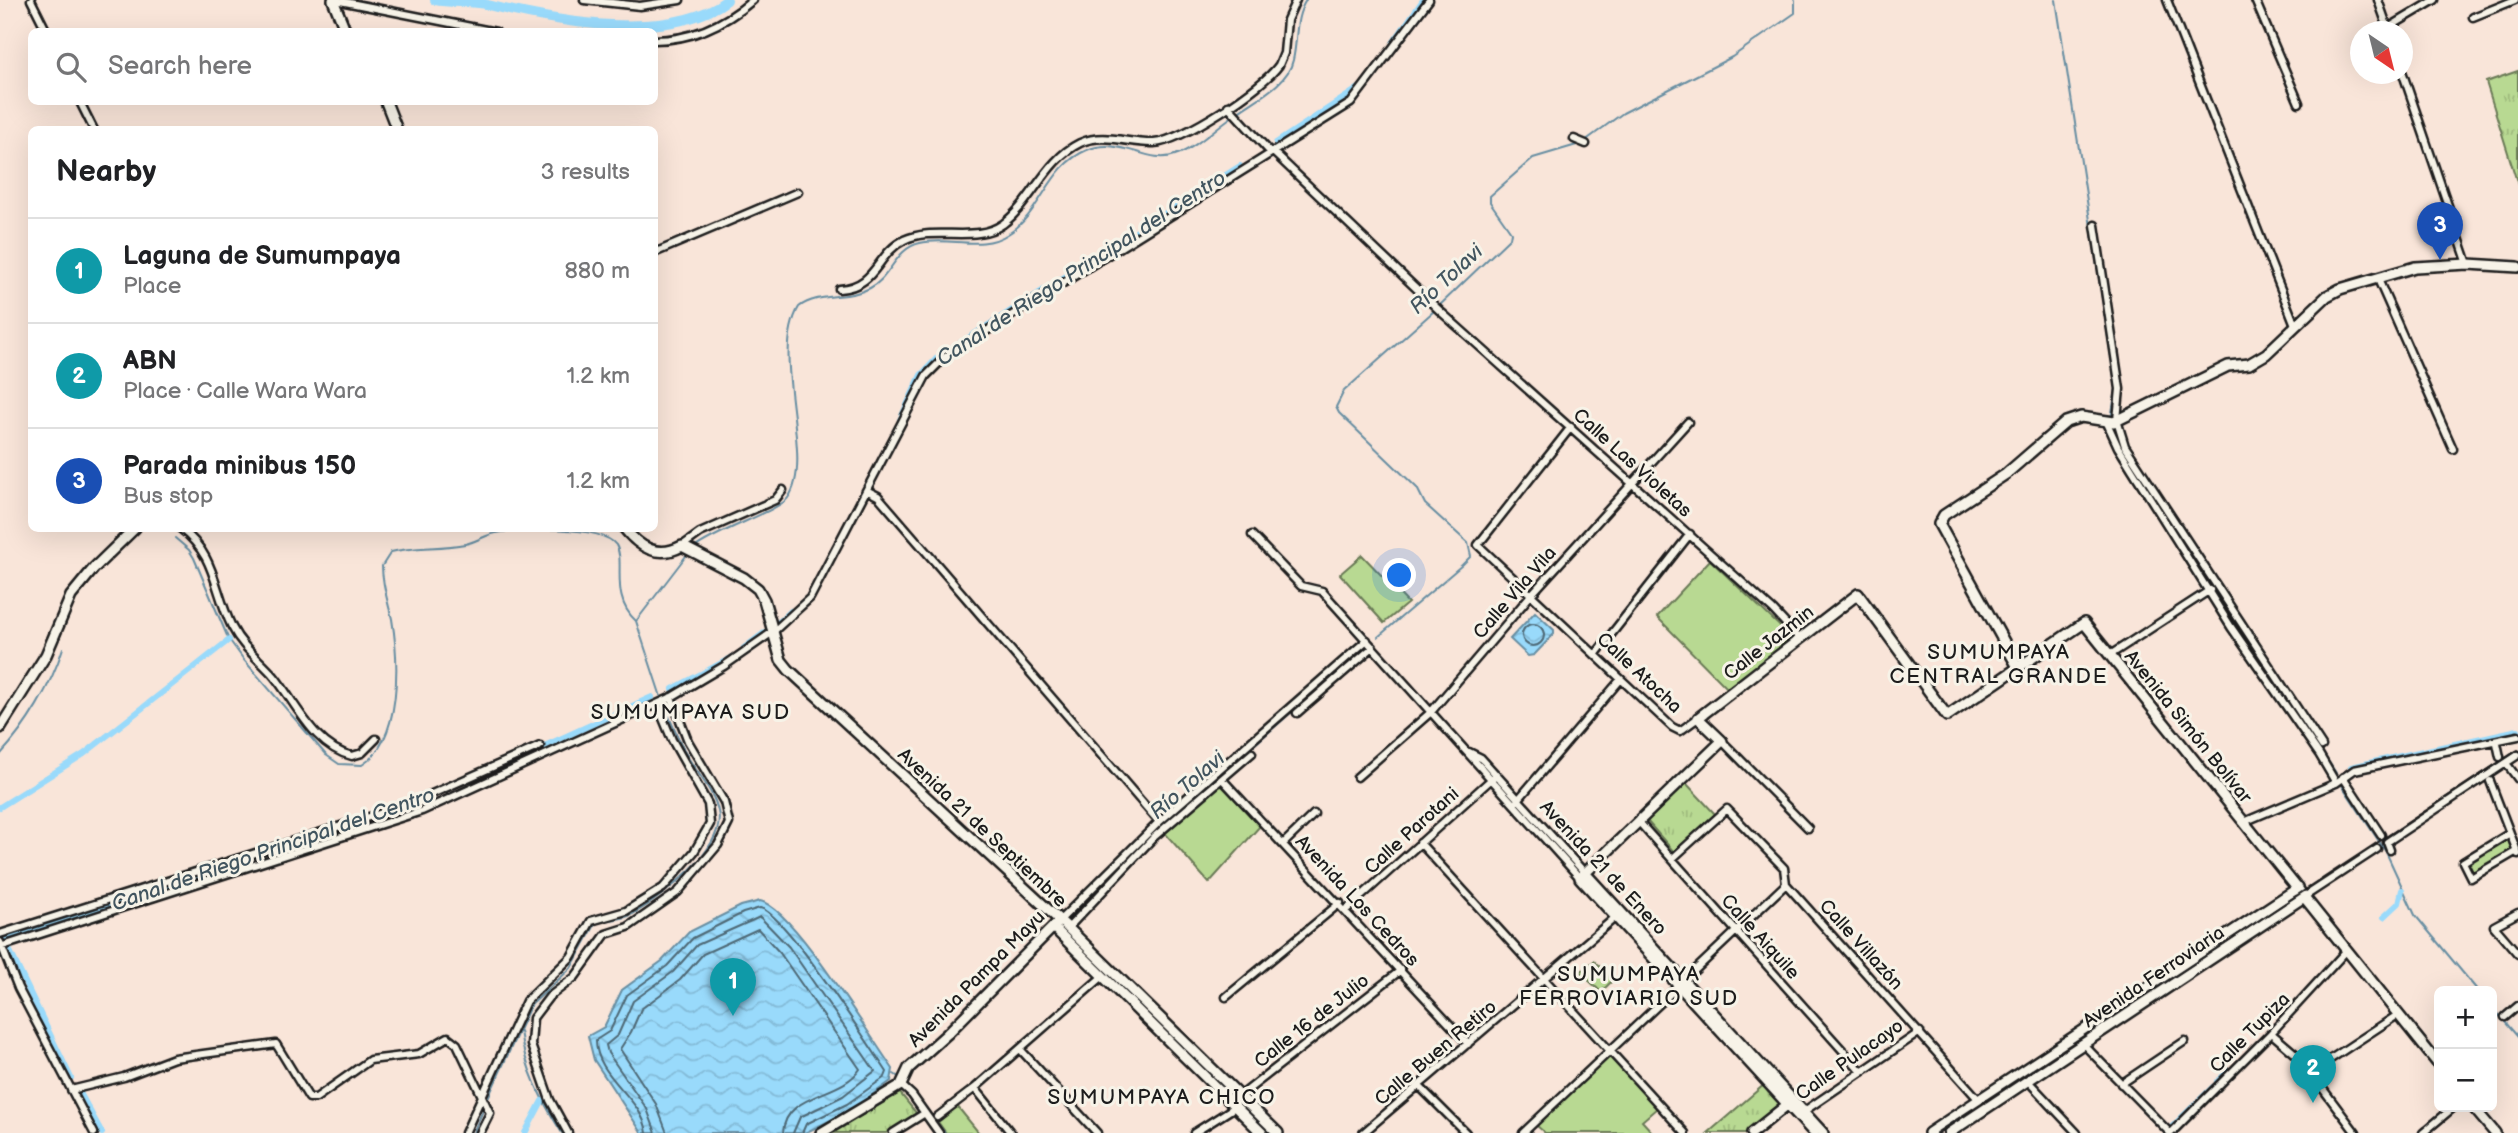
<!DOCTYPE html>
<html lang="en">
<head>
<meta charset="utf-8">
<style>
	:root { --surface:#fff; --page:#f2f2f2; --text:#202124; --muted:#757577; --line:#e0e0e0; --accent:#7c3aed }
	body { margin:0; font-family:"Balsamiq Sans",sans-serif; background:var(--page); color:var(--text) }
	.controls { position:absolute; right:21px; bottom:21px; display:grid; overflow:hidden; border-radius:10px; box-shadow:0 7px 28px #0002 }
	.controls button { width:63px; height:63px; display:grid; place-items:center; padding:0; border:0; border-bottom:2px solid var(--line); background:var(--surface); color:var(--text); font:35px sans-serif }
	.compass { position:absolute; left:2350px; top:21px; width:63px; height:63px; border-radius:50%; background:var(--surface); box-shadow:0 7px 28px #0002; rotate:145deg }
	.you { position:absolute; left:1400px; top:576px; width:24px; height:24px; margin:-18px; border:5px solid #fff; border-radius:50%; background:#1a73e8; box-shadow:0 0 0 10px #1a73e833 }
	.badge { display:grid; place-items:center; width:46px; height:46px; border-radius:50%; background:var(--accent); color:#fff; font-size:23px; font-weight:700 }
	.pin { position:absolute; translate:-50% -58px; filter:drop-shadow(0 2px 4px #0008) }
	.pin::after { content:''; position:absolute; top:37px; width:24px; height:21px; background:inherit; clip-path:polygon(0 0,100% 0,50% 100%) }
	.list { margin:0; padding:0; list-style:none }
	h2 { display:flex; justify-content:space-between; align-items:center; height:91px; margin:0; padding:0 28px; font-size:30px }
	h2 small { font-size:23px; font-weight:400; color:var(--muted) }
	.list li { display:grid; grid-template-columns:46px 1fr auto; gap:21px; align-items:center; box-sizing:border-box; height:105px; padding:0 28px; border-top:2px solid var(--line) }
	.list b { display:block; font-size:26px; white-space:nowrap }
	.list p { margin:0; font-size:23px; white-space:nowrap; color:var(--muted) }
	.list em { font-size:23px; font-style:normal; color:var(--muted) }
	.icon { flex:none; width:38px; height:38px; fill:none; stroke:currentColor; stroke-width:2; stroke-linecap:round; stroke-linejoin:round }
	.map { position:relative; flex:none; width:2518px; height:1133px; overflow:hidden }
	.search { position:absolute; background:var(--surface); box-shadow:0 7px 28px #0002; left:28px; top:28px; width:630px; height:77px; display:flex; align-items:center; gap:18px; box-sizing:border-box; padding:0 24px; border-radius:10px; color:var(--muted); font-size:26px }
	.panel { position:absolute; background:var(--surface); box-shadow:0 7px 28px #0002; left:28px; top:126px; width:630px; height:406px; border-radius:10px }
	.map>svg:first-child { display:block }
	.green { fill:#b8d992; stroke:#6a7a57; stroke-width:2 }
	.park { fill:url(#park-tufts); stroke:#6a7a57; stroke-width:2 }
	.water { fill:url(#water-waves); stroke:#678ea2; stroke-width:2 }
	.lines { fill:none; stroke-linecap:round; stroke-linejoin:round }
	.shore { stroke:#4e6875; stroke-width:2 }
	.stream { stroke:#678ea2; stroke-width:2 }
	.canal { stroke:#99dafb; stroke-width:6 }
	.river { stroke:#99dafb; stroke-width:10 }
	.street-casing { stroke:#1c1c1c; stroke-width:11 }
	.secondary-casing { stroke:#1c1c1c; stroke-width:14 }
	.street { stroke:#f7f3e8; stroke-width:6 }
	.secondary { stroke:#f7f3e8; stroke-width:9 }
	.tram { stroke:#1c1c1c; stroke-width:2 }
	.labels { text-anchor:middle; stroke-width:6; stroke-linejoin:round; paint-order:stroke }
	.street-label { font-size:19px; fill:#1c1c1c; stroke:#f7f3e8 }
	.water-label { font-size:21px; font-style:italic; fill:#42555f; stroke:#f7f3e8 }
	.neighbourhood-label { font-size:21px; letter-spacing:2px; fill:#1c1c1c; stroke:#f7f3e8 }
</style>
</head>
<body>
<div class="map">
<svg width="2518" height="1133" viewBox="0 0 2518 1133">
	<defs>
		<pattern id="park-tufts" width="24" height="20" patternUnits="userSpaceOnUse" patternTransform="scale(1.75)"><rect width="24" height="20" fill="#b8d992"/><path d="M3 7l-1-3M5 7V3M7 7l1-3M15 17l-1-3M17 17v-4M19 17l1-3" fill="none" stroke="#9eba7d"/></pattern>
		<pattern id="water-waves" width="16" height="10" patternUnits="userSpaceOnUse" patternTransform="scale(1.75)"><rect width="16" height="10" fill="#99dafb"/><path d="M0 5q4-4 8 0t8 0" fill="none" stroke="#83bad7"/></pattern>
	</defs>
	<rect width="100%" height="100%" fill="#f9e5d9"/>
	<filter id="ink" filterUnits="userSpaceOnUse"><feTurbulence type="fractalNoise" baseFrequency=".0143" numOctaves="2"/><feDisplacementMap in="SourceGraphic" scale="14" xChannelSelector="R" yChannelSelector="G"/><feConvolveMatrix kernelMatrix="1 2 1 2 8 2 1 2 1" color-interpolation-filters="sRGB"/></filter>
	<g filter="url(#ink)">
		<!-- green -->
		<path class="green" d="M1362,555L1408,603L1384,623L1340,574Z
			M1710,560L1792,638L1790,643L1727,688L1657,617Z
			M1222,786L1260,826L1209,883L1164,832L1214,788Z
			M1594,961L1613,980L1601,992L1580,972Z
			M1609,1056L1657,1108L1642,1121L1653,1133H1545L1536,1125Z
			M957,1106L979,1133H946L938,1122Z"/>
		<!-- park -->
		<path class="park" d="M2518,71V185L2486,82Z
			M1686,783L1715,814L1674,852L1647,821Z
			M2508,839L2514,848L2512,852L2476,873L2470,871L2469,861Z
			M1765,1084L1781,1103L1745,1133H1708Z
			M900,1093L917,1114L886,1133H831Z"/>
		<!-- water -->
		<path class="water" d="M1535,612L1554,630V634L1534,655L1528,656L1510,639Z
			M760,901C792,907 870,1037 893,1069L891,1081L851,1110L805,1133H642L594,1060L588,1036L604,1027L622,990L662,961L689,932L741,906Z"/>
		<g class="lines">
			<!-- shore -->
			<path class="shore" d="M1522 635a11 11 0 1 1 22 0a11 11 0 1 1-22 0Z
				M647,1133C643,1098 595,1076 596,1040L610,1031L627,995L667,966L693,938L743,913L760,908C784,912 869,1045 887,1072L885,1077L847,1104L806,1124L802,1133
				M656,1133L647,1109L608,1053L606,1045L618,1035L633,1001L673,972L697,945L760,917L789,947L875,1071L843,1096L800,1117L793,1133
				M667,1133L656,1104L620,1049L631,1032L641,1009L680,980L703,954L758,929L780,953L860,1069C842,1097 784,1093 783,1133"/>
			<!-- stream -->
			<path class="stream" d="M470,0L478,3
				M2056,0L2116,389L2111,419
				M1237,113C1256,99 1288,84 1293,60C1298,39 1294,19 1306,0
				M1585,141L1623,113L1732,57L1795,13V0
				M1439,306L1510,238L1511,232L1490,202V196L1533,158L1580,144
				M2112,424L2119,442
				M2121,447L2336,773
				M175,538L189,550L194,558L228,638L244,660L326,755L339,764L362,765C402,740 399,661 392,619C388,602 382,585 382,566L391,552C415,546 441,549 465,544C476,542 485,535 496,533C518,528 602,525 616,545C626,562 609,597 636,621L662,700
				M693,549C713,532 780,510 788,498C816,459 769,358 799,307C819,292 848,300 870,288C892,277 894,249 920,243C950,236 981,252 1008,234C1042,213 1048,166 1087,150C1120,136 1148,165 1175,155C1195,149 1215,128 1233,116
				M637,620L689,552
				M1378,637L1462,565L1471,556L1468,543L1425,504L1417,488L1339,413L1336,407L1344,391L1435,310
				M0,755C27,726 51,686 63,648
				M2341,784L2386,852L2415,915L2478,991
				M1067,922L1149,837L1364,649
				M1065,930L1270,1133
				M2492,1007L2518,1037
				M520,1031C525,1069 542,1101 562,1133
				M894,1074L900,1078
				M907,1084L945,1133
				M487,1100L530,1006L571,968L596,923C608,919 621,921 633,914C660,898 727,849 718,811C714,791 696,772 686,754C678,739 671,721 664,705
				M473,1133L484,1108"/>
			<!-- canal -->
			<path class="canal" d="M1393,43L1423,0
				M1276,143L1362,86
				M900,420L921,375L938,357L1240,166
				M777,624L791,611
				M744,648L767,631
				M673,689L733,657
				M538,749L652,697
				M2351,767L2518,730
				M0,807L84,754L229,640
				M377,818L409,807
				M2384,917L2399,903L2402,890
				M5,938L250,858
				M8,947L71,1078
				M2217,1082L2228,1071
				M80,1093L102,1133
				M2171,1128L2213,1087
				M525,1133L542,1101"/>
			<!-- river -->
			<path class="river" d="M435,0C452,4 470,0 488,5C552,21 671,44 727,0"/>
			<defs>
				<path id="street" d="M31,0L47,32
					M335,0L496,32
					M584,0L640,6L680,0
					M2167,0L2295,325
					M2255,0L2299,103
					M2378,0L2389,31
					M2473,17L2515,0
					M2388,28L2435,0
					M654,40C692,40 725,24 753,0
					M2402,71L2468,264
					M80,102L94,130
					M1228,106L1270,152
					M1574,139L1586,144
					M1272,151L1440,311L1773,610L1800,639
					M2095,225L2120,389L2117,420L2125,446L2322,746
					M654,253L798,192
					M2377,277L2453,449
					M839,289C877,287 876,254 904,240C935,225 975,244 1003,224C1033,201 1045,160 1080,143C1105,132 1128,144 1154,143C1182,141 1263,88 1279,65L1284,53L1287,20L1296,0
					M2107,423L2118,447L2231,627L2319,754L2336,783
					M1571,427L1478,545L1672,727L1680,731L1698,718
					M868,491L878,496L1159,822
					M180,528C217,556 213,589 232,627C242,647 259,659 274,676C296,703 314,747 352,756L362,753L376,739
					M1252,535L1301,586L1322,591L1580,878
					M682,546L700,533L775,500L783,490
					M1595,655L1690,534
					M2110,655L2210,590
					M1297,713L1373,647
					M1722,741L1808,828
					M2497,743L2500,757
					M1469,752L1481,758L1585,873
					M2509,767L2518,779
					M1357,777L1431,712L1530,596L1688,422
					M2343,777L2381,835
					M1222,779L1468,1044
					M2490,781L2518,854
					M1517,801L1621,679
					M1638,821L1862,1072
					M2244,822L2336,783L2354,770L2518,736
					M2510,833L2463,862L2471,878L2517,851
					M1284,843L1314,814
					M1420,843L1685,1133
					M2390,850L2387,842L2518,755
					M1672,859L1727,809L1784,868L1786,884L1979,1100
					M2304,897L2377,849
					M1346,910L1496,775
					M2518,913L2494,926L2518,954
					M1058,922L1159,822L1367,640
					M1068,928L1154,837L1252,753
					M0,934L407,805L540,746
					M0,942L18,988L94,1133
					M0,947L422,811L670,698L724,666L774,631L810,598L926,376L945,357L1351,103L1429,0
					M1226,997L1340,903
					M2505,1017L2518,1006
					M2271,1033L2299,1057L2356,1133
					M2083,1044L2170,1133
					M1020,1049L1097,1133
					M2311,1072L2399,1014
					M2028,1081L2077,1133
					M2121,1084L2185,1041
					M901,1085L912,1095L939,1133
					M1419,1086L1466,1133
					M975,1088L1011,1133
					M71,1090L124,1077L174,1058L276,1044L309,1098H316L370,1060L419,1054L448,1037L457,1044L490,1113L480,1133
					M1240,1096L1401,970
					M1800,1114L1920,1032
					M937,1117L975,1088L1103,976
					M465,1133L526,1001L571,957L591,921L626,911L663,888L694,852L710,824L708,804L672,740L657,704
					M568,1133L550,1100L531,1045L533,1018L549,997L575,977L606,934L628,927L678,892L718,845L729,823L724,802L688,741L671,697
					M893,1133L925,1113
					M1194,1133L1235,1107
					M1363,1133L1617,916
					M1523,1133L1786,884
					M2171,1133L2271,1033L2347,950
					M2423,1133L2454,1107"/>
				<path id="secondary" d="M333,0L346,32
					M386,102L397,130
					M624,528C640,548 658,559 682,546L744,578L758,589L764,600L781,660L789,670L1068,928L1278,1133
					M2019,669L1939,524L1944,515L2006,474L2066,422L2081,417L2114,422L2228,366L2249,364L2266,354L2327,296L2340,289L2415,267L2468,264L2518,267
					M0,728L46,655L71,596L94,568L135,528
					M1585,873L1823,1133
					M1053,927L1262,1133
					M2473,1107L2495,1133
					M821,1133L901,1085L909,1068L947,1034L1058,922
					M1752,1133L1792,1101
					M1814,1133L1580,878L1722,741L1698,718L1858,594L1947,716L2084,623L2439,1065
					M1929,1133L2298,888
					M1949,1133L2304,897"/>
			</defs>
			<!-- street casing -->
			<use href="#street" class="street-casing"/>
			<!-- secondary casing -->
			<use href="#secondary" class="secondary-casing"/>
			<!-- street -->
			<use href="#street" class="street"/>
			<!-- secondary -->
			<use href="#secondary" class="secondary"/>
			<!-- tram -->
			<path class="tram" d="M1936,1133L2518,750"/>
		</g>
	</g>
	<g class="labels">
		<!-- street labels -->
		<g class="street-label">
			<text transform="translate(1633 462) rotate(42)" y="7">Calle Las Violetas</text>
			<text transform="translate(1514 592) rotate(-49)" y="7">Calle Vila Vila</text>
			<text transform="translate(1768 642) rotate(-38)" y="7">Calle Jazmin</text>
			<text transform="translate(1640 672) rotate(43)" y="7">Calle Atocha</text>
			<text transform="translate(2189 726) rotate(51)" y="7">Avenida Simón Bolívar</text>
			<text transform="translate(983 827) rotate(43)" y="7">Avenida 21 de Septiembre</text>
			<text transform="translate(1411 830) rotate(-42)" y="7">Calle Parotani</text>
			<text transform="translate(1604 867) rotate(47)" y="7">Avenida 21 de Enero</text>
			<text transform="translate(1358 900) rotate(47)" y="7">Avenida Los Cedros</text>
			<text transform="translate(1761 936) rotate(48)" y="7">Calle Aiquile</text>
			<text transform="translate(1862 944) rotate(48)" y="7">Calle Villazón</text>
			<text transform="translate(2153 976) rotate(-34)" y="7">Avenida Ferroviaria</text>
			<text transform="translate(976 978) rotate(-45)" y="7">Avenida Pampa Mayu</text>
			<text transform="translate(1311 1020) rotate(-38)" y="7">Calle 16 de Julio</text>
			<text transform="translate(2249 1032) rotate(-45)" y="7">Calle Tupiza</text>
			<text transform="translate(1435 1052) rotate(-40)" y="7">Calle Buen Retiro</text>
			<text transform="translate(1849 1059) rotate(-35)" y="7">Calle Pulacayo</text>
		</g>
		<!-- water labels -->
		<g class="water-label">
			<text transform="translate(1081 268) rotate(-33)" y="7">Canal de Riego Principal del Centro</text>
			<text transform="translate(1446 279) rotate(-43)" y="7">Río Tolavi</text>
			<text transform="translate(1187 785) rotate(-41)" y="7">Río Tolavi</text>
			<text transform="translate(273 849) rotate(-19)" y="7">Canal de Riego Principal del Centro</text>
		</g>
		<!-- neighbourhood labels -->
		<g class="neighbourhood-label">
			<text x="1999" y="659">SUMUMPAYA<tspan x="1999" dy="24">CENTRAL GRANDE</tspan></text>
			<text x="691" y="719">SUMUMPAYA SUD</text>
			<text x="1629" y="981">SUMUMPAYA<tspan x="1629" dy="24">FERROVIARIO SUD</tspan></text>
			<text x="1162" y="1104">SUMUMPAYA CHICO</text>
		</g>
	</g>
</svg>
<div class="controls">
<button>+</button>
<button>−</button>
</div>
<svg class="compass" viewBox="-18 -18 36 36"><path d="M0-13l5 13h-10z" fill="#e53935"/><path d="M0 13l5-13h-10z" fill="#757577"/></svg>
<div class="you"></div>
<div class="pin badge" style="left:733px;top:1016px;background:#0f9aa8">1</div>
<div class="pin badge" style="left:2313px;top:1103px;background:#0f9aa8">2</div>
<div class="pin badge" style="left:2440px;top:260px;background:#1a4fb4">3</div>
<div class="search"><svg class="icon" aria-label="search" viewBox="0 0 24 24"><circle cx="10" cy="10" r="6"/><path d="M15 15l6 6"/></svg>Search here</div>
<section class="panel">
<h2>Nearby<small>3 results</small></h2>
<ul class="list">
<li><span class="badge" style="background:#0f9aa8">1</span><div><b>Laguna de Sumumpaya</b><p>Place</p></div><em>880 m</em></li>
<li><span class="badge" style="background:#0f9aa8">2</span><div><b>ABN</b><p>Place · Calle Wara Wara</p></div><em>1.2 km</em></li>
<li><span class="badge" style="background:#1a4fb4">3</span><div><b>Parada minibus 150</b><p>Bus stop</p></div><em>1.2 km</em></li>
</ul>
</section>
</div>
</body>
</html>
